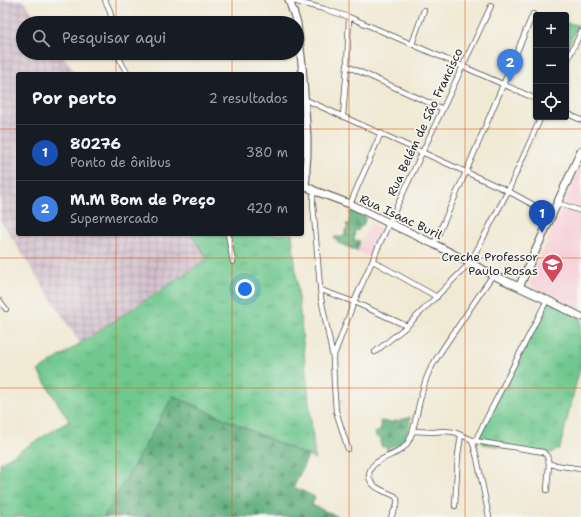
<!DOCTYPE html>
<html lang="pt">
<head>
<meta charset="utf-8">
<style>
	:root { --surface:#171b24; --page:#242831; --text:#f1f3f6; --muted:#9ea1a6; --line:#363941; --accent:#2563eb }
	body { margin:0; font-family:"Shantell Sans",sans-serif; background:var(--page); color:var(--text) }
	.controls { position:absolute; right:12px; top:12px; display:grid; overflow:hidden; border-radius:4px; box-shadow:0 1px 3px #0004 }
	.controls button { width:36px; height:36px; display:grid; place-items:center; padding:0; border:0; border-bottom:1px solid var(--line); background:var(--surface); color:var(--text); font:20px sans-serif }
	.you { position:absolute; left:245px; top:289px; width:14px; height:14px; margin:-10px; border:3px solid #fff; border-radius:50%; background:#1a73e8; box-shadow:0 0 0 6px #1a73e833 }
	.badge { display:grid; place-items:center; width:26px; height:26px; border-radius:50%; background:var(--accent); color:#fff; font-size:13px; font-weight:700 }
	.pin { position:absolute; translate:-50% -33px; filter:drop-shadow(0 1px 2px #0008) }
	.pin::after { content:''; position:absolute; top:21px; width:14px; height:12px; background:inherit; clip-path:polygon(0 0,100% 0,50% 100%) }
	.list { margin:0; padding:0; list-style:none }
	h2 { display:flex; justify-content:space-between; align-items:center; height:52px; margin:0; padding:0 16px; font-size:17px }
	h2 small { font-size:13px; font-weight:400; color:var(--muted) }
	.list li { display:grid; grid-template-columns:26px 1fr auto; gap:12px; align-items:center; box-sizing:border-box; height:56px; padding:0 16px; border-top:1px solid var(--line) }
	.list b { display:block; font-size:15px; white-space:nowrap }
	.list p { margin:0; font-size:13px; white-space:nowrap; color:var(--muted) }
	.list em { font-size:13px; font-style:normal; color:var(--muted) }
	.icon { flex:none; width:22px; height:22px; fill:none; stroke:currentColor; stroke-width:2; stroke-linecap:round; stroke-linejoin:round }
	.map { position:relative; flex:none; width:581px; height:517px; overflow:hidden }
	.search { position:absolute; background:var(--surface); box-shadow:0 1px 3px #0004; left:16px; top:16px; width:288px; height:44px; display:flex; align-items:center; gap:10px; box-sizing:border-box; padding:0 14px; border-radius:22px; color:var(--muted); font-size:15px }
	.panel { position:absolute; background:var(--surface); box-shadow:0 1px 3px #0004; left:16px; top:72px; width:288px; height:164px; border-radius:4px }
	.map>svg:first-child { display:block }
	.built { fill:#f6cfd8 }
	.industrial { fill:url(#industrial-grid) }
	.grass { fill:url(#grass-tufts); stroke:#4d7a5c }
	.forest { fill:url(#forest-firs); stroke:#436c52 }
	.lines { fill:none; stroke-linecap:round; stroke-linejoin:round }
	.street-casing { stroke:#494844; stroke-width:6 }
	.secondary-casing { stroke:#494844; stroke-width:9 }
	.street { stroke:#fff; stroke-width:4.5 }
	.secondary { stroke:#fff; stroke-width:7 }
	.grid { fill:none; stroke:#df570e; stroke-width:1; stroke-opacity:0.55 }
	.labels { text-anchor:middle; stroke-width:3.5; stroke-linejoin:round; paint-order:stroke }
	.street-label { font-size:12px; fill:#2b2b2b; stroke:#f6f6f2 }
	.poi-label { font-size:12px; fill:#2b2b2b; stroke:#f6f6f2; text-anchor:end }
</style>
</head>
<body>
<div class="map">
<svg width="581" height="517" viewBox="0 0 581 517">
	<defs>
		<pattern id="industrial-grid" width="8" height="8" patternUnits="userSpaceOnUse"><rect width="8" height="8" fill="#d1bdca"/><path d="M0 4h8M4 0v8" fill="none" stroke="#aa9aa4"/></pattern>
		<pattern id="grass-tufts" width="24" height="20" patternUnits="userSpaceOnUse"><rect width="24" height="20" fill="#6fc88e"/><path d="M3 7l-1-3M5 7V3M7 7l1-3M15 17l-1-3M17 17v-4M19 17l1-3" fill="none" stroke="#5ba374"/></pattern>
		<pattern id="forest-firs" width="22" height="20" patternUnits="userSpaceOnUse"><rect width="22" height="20" fill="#5bac79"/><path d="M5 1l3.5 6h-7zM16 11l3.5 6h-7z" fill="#4b8c63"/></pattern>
	</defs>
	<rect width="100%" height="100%" fill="#f6f6f2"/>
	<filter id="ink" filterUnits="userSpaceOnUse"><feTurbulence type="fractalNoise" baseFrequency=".025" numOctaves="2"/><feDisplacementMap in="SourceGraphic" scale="8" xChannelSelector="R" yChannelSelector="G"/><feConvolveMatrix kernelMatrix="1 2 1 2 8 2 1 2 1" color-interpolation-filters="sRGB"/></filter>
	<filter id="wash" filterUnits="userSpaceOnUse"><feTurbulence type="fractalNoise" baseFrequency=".012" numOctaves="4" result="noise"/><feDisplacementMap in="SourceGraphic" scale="16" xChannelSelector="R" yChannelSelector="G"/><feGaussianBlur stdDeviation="0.9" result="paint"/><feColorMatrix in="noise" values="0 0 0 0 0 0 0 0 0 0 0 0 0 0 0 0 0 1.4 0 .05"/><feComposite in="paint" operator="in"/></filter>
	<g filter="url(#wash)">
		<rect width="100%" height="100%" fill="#f0e9d4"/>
		<!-- built -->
		<path class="built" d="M581,166V310L533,287L530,282L563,206Z
			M371,223L381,228L382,234L372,257L357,251Z"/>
		<!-- industrial -->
		<path class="industrial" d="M0,0H23L40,23H23V53H61L76,74H18V234H190L208,259L80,343L0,220Z"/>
		<!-- grass -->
		<path class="grass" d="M566,23L578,25L566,52Z
			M191,234H292L315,459L174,396L106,517H0V463L69,421L38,371L208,259Z
			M547,300L581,319V364L560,448L547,455L483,444L479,436Z"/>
		<!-- forest -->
		<path class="forest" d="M353,211L366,217L363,226L360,227L358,231L355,230L354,240L360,241L357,251L338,243L334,237H341L345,234V230L348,229L346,224H349V222L350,212Z
			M173,396L308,456L294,487L315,497L312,505L339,517H104Z
			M411,417L407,435L403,444L389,447L388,454L386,447H382L380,442L382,439L376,437L375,433L381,430L380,421L392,422Z"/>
	</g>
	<g filter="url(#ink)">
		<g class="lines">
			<defs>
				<path id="street" d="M105,0L110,11L112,23
					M289,0L324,9L349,17L462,66L536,99
					M412,44L424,10
					M117,53L123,66L128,74
					M566,63L581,32
					M347,66L443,109
					M304,99L508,191L552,215
					M566,113L581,120
					M343,116L347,66L349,17
					M315,191L313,196V204L321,298L333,358L334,384L336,411L348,449
					M557,203L581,211
					M350,204L381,133
					M228,234L233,262
					M434,244L466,172L533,14
					M373,261L437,297
					M321,290L354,302L407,326
					M0,301L6,309
					M375,352L407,326L470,263L508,191L541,117
					M333,358L354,302L389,223L491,6
					M413,431L433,432L444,431L454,432L475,441L543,452L547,456L549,464L581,469
					M472,440L477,458L489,517
					M475,441L547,300
					M547,490L549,464
					M455,506L458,455L461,435
					M391,517C394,510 401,502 395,496C387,492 370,488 369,476C369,456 400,458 408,442C412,436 413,429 415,422C419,405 422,387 429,372C437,356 447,342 457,328C469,310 481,292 493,275"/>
				<path id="secondary" d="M289,0L297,23
					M297,24L302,64L307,137V156L306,167V178L305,185L303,188
					M302,184L315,191L350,204L389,223L434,244L493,275L547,300L581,317
					M519,287L581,151"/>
			</defs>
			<!-- street casing -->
			<use href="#street" class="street-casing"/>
			<!-- secondary casing -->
			<use href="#secondary" class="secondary-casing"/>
			<!-- street -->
			<use href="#street" class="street"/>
			<!-- secondary -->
			<use href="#secondary" class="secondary"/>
		</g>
	</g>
	<!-- grid -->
	<path class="grid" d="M116,0V23M232,0V23M349,0V517M465,0V517M116,53V74M232,53V74M0,129H18M302,129H581M116,234V517M232,234V517M0,258H581M0,388H581"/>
	<!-- icons -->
	<defs>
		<symbol id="school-pin" viewBox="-11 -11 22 30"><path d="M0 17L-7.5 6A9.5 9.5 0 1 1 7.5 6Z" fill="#d1495b" stroke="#f6f6f2"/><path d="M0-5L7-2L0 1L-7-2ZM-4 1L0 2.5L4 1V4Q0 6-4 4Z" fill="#fff"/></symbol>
	</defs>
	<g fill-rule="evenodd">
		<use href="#school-pin" x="540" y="252" width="25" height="34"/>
	</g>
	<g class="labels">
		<!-- street labels -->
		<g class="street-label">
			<text transform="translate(425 122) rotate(-65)" y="4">Rua Belém de São Francisco</text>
			<text transform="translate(401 217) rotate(25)" y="4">Rua Isaac Buril</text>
		</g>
		<!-- poi labels -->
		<g class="poi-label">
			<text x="538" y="261">Creche Professor<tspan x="538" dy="14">Paulo Rosas</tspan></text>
		</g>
	</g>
</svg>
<div class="controls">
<button>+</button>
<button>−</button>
<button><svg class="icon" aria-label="locate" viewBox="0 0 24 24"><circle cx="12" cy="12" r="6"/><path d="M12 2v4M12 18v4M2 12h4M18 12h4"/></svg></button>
</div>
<div class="you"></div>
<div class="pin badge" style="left:542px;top:233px;background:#1a4fb4">1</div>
<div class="pin badge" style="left:510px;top:82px;background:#3f7fe0">2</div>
<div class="search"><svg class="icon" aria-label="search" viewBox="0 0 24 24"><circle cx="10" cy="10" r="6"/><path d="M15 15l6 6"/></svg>Pesquisar aqui</div>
<section class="panel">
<h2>Por perto<small>2 resultados</small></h2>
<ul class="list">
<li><span class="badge" style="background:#1a4fb4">1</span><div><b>80276</b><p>Ponto de ônibus</p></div><em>380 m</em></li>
<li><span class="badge" style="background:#3f7fe0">2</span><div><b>M.M Bom de Preço</b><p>Supermercado</p></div><em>420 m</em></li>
</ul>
</section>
</div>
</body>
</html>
